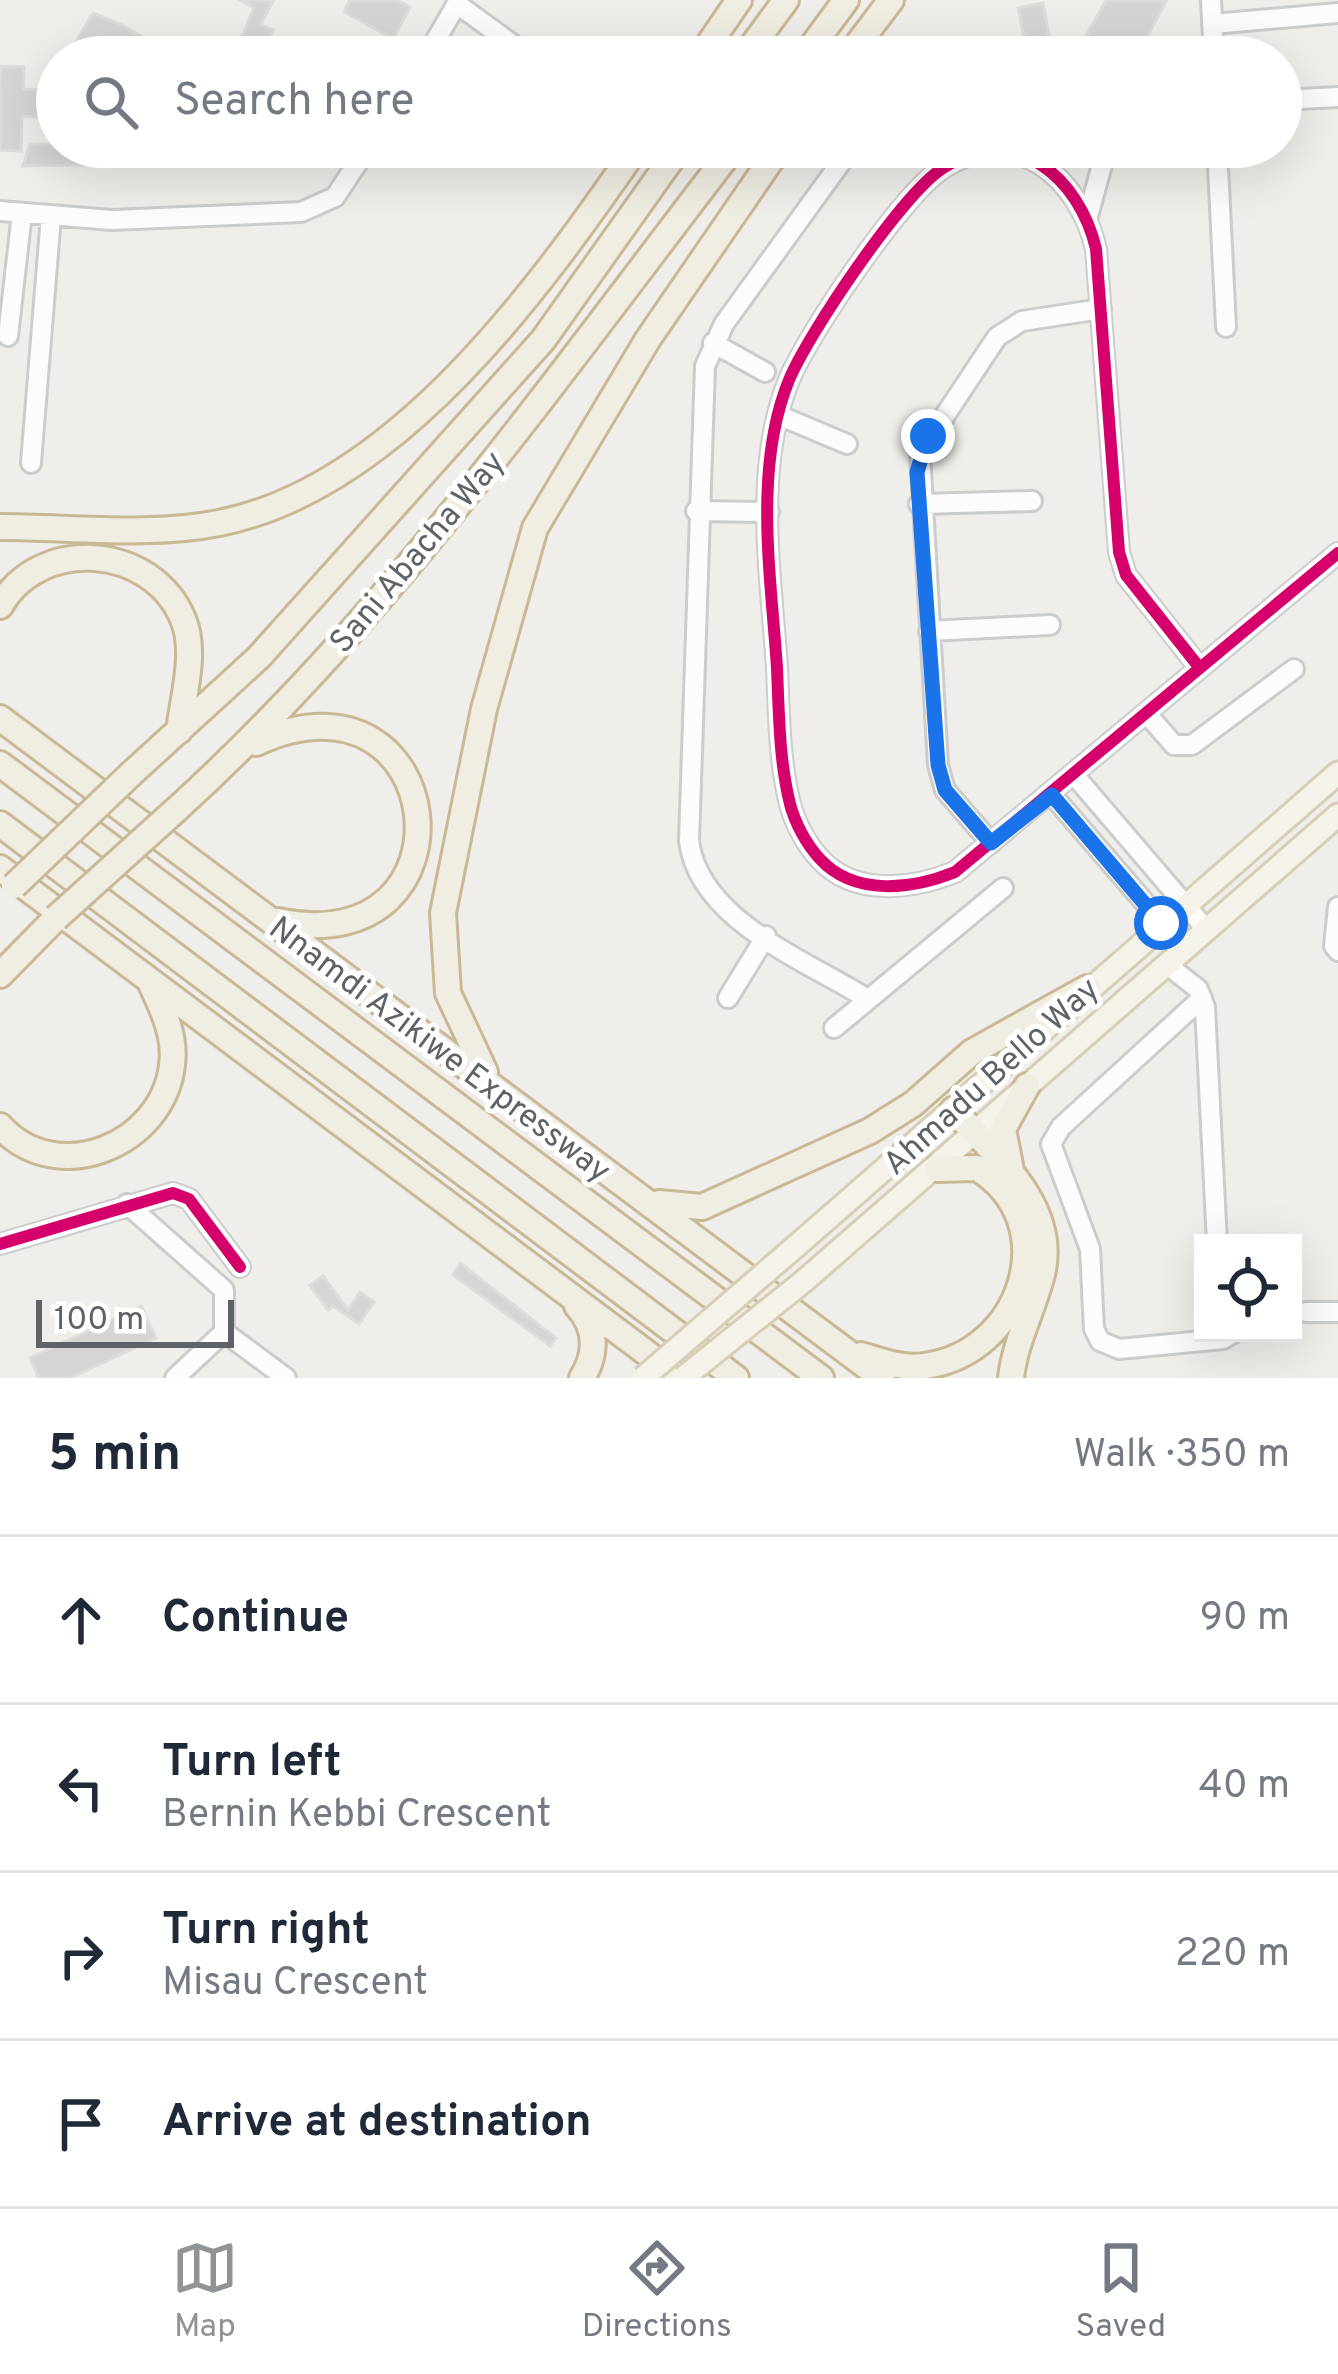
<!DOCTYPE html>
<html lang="en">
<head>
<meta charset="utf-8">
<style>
	:root { --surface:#fff; --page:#f6f6f7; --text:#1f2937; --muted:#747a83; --line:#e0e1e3; --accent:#919496 }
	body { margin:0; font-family:Overpass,sans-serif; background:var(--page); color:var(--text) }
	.controls { position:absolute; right:36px; bottom:36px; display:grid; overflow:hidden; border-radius:0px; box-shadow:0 12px 48px #0002 }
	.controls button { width:108px; height:108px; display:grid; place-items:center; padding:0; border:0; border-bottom:3px solid var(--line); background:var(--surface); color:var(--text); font:60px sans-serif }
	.scale { position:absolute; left:36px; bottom:30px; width:198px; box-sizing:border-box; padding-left:12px; border:6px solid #5f6368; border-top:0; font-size:33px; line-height:42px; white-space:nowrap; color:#5f6368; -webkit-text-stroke:9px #fff; paint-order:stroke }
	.stop { position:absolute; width:36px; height:36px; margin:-27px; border:9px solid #1a73e8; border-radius:50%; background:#fff }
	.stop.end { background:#1a73e8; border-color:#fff; box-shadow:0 3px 12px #0008 }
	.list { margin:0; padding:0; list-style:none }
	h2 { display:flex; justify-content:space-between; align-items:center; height:156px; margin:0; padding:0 48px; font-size:51px }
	h2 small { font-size:39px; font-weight:400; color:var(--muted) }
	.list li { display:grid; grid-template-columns:78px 1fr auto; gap:36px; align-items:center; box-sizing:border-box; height:168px; padding:0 48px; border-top:3px solid var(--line) }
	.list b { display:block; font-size:45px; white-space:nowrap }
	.list p { margin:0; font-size:39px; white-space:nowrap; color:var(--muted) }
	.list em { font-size:39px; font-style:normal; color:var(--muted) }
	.icon { flex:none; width:66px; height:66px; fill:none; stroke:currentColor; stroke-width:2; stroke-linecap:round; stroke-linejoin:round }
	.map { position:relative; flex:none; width:1338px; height:1378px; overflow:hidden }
	.search { position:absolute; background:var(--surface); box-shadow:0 12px 48px #0002; left:36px; right:36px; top:36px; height:132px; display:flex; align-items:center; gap:30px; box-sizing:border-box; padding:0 42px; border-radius:66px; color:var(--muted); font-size:45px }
	.sheet { height:828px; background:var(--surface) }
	nav { display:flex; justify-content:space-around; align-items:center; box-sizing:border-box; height:168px; border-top:3px solid var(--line); background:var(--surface); font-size:33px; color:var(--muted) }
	nav a { display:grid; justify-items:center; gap:6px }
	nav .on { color:var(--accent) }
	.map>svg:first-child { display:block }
	.building { fill:#d6d5d3; stroke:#deddd9; stroke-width:3 }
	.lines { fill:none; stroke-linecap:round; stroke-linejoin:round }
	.minor-casing { stroke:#cbcccc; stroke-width:24 }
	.major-casing { stroke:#d7ceb8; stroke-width:27 }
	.highway-casing { stroke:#c8b996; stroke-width:30 }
	.minor { stroke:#fdfcfc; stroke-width:18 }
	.major { stroke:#f4f2e9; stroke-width:21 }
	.highway { stroke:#f0ede3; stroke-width:24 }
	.major-bridge-casing { stroke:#d7ceb8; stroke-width:27; stroke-linecap:butt }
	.highway-bridge-casing { stroke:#c8b996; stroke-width:30; stroke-linecap:butt }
	.major-bridge { stroke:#f4f2e9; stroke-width:21 }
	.highway-bridge { stroke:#f0ede3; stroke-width:24 }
	.cycleway-casing { stroke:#fff; stroke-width:20 }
	.cycleway { stroke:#d6006c; stroke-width:12 }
	.route { stroke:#1a73e8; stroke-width:15 }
	.labels { text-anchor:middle; stroke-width:10; stroke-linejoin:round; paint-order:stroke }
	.street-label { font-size:33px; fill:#5f6368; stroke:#fff }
</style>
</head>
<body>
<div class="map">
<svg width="1338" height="1378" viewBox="0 0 1338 1378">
	<rect width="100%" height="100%" fill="#efeeea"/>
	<!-- building -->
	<path class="building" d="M240,0H274L260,25L273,30L262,57H233L254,8Z
		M350,0H397L410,7L393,39L344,12Z
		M1106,0H1167L1136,57H1125L1086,36Z
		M1043,3L1053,57H1028L1018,8Z
		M93,13L122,25L178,57H113L97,49L93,55L74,45Z
		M0,66L24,67L23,89L57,91V119L22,116L21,151L0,150Z
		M30,144L182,147V163L23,166Z
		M460,1263L556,1338L550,1346L453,1275Z
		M323,1276L348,1310L360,1292L374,1302L359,1324L333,1306L328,1310L310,1285Z
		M141,1306L156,1338L70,1378H39L30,1358Z"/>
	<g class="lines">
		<defs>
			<path id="minor" d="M1211,0L1214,57
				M457,4L530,57
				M1212,24L1338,13
				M426,57L459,0
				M1281,100L1338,97
				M852,147L724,324L705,366L689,841C699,920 805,960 866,998
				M1217,147L1226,327
				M0,211L112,220L301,212L335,197L368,147
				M1088,216L1107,147
				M8,336L22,213
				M713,343L765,372
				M778,415L847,444
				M31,463L51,216
				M919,504L1032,501
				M696,511L769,512
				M929,631L1050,625
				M1199,667L1126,575L1119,552L1096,249C1080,179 1016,121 943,168C902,194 808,334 789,380C753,468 771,576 777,668C779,713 779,760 790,804C795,823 806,844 820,859C855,897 913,889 955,872L1338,553
				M1146,713L1174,745H1192L1294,669
				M1075,776L1205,928
				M1052,795L1183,947
				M991,843L945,790L938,765L920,453L997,337L1022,321L1101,309
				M1338,907L1334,946L1338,951
				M1166,964L1198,989L1205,1007L1217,1243
				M728,998L766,936
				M1202,998L1061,1127L1051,1144L1090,1249L1094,1329L1100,1341L1119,1349L1223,1339L1233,1333
				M834,1028L1003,888
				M127,1204L224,1290V1332L286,1378
				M0,1244L173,1193L189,1199L240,1267
				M1306,1312H1338
				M175,1378L224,1332"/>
			<path id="major" d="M795,1247L1338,773
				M804,1281L1338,815"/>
			<path id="highway" d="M700,57L739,0
				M744,57L786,0
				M804,57L846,0
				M848,57L891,0
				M0,527C71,527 149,537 219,523C397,488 540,287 637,147
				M0,606C40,536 152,544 183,619C197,651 183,697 179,731
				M0,718L882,1378
				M256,743C451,654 483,964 278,921
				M0,764L821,1378
				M132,773L259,657L543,340L680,147
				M178,808C392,613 558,375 734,147
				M0,824L736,1378
				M0,868L680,1378
				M0,975L56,918
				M485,1072L448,993L443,913L484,709L535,528L648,339L780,147
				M953,1110C996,1155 1061,1209 1041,1278C1032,1312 1015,1342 1011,1378
				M0,1126C57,1189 163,1145 172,1065C176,1036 163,1010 151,984
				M1011,1170L1003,1129L1027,1086
				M659,1203L702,1207L870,1131L913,1104L972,1052L1087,988
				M577,1306C597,1328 597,1354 582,1378
				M861,1355C881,1361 902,1369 924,1366C1022,1354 1066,1223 977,1168L937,1169"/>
		</defs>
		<!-- minor casing -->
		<use href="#minor" class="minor-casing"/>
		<!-- major casing -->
		<use href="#major" class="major-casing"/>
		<!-- highway casing -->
		<use href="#highway" class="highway-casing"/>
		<!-- minor -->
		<use href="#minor" class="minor"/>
		<!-- major -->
		<use href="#major" class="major"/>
		<!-- highway -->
		<use href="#highway" class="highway"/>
		<defs>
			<path id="major-bridge" d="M643,1378L795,1247
				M683,1378L804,1281"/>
			<path id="highway-bridge" d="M14,886L132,773
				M56,918L178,808"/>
		</defs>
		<!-- major-bridge casing -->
		<use href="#major-bridge" class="major-bridge-casing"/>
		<!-- highway-bridge casing -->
		<use href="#highway-bridge" class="highway-bridge-casing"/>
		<!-- major-bridge -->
		<use href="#major-bridge" class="major-bridge"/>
		<!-- highway-bridge -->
		<use href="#highway-bridge" class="highway-bridge"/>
		<defs>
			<path id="cycleway" d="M1199,667L1126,575L1119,552L1096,249C1080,179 1016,121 943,168C902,194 808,334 789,380C753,468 771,576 777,668C779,713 779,760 790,804C795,823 806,844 820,859C855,897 913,889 955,872L1338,553
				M0,1244L173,1193L189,1199L240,1267"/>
		</defs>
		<!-- cycleway casing -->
		<use href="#cycleway" class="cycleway-casing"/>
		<!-- cycleway -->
		<use href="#cycleway" class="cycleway"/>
	</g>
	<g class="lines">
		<!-- route -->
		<path class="route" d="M928,436L917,472L938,765L945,790L991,843L1052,795L1161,923"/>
	</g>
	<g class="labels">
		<!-- street labels -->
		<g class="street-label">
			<text transform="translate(416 551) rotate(-50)" y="12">Sani Abacha Way</text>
			<text transform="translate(441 1048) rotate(37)" y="12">Nnamdi Azikiwe Expressway</text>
			<text transform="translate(990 1075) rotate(-42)" y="12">Ahmadu Bello Way</text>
		</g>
	</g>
</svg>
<div class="controls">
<button><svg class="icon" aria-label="locate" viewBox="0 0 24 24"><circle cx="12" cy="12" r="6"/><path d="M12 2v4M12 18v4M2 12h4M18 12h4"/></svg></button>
</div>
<div class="scale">100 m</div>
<div class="stop" style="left:1161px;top:923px"></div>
<div class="stop end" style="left:928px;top:436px"></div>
<div class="search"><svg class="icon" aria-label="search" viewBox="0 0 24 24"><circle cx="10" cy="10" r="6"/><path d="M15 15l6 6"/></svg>Search here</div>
</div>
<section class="sheet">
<h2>5 min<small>Walk · 350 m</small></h2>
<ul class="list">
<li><svg class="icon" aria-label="ahead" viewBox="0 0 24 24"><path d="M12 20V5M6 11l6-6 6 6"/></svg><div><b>Continue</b></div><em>90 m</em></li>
<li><svg class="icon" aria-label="left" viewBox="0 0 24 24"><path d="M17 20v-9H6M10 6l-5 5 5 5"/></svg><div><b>Turn left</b><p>Bernin Kebbi Crescent</p></div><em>40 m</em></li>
<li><svg class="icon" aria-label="right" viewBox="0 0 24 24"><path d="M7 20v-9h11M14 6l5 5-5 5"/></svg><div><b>Turn right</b><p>Misau Crescent</p></div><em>220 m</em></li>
<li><svg class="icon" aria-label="arrive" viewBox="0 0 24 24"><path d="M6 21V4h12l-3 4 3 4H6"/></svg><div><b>Arrive at destination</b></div></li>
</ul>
</section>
<nav>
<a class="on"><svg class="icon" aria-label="map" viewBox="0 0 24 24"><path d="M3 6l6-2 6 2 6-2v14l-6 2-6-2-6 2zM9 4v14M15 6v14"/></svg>Map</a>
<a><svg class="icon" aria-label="directions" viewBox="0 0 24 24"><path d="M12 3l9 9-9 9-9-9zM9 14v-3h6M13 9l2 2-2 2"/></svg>Directions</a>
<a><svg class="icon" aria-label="saved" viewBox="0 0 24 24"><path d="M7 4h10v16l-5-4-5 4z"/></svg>Saved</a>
</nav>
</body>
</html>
